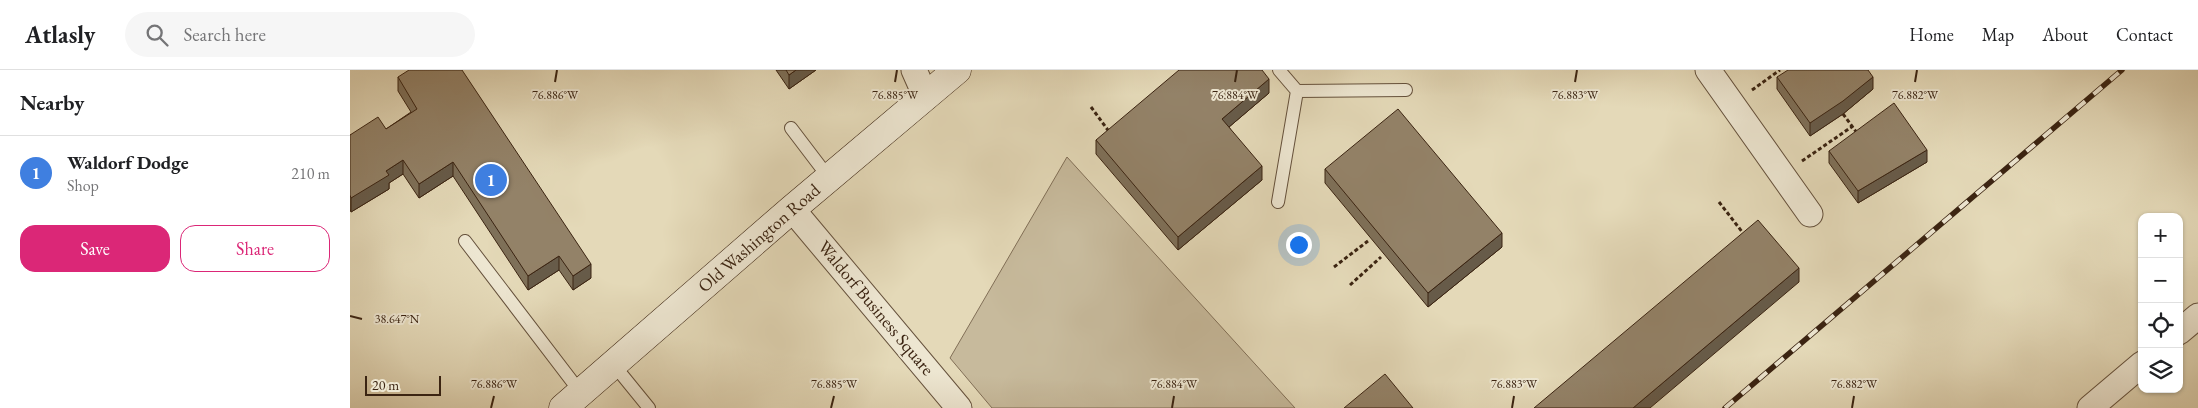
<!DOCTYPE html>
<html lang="en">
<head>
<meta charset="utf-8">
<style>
	:root { --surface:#fff; --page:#f6f6f6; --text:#202124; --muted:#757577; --line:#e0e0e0; --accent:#db2777 }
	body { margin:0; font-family:"EB Garamond",serif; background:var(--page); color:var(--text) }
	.controls { position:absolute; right:15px; bottom:15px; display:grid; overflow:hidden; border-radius:10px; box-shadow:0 1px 4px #0004 }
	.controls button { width:45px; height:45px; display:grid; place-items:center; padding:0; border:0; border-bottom:1px solid var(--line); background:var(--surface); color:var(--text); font:25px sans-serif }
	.scale { position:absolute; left:15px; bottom:12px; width:76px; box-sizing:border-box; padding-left:5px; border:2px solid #3b2412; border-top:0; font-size:14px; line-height:18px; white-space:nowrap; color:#3b2412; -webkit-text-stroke:4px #ede6d1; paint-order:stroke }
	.you { position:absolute; left:948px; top:174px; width:18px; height:18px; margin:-12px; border:4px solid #fff; border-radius:50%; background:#1a73e8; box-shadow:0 0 0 8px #1a73e833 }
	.badge { display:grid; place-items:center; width:32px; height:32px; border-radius:50%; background:var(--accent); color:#fff; font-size:16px; font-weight:700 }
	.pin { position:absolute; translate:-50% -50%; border:2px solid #fff; box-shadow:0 1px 5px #0006 }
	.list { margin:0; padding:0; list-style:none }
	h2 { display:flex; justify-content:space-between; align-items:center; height:65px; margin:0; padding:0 20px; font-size:21px }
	h2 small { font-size:16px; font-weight:400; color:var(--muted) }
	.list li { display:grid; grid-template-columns:32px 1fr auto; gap:15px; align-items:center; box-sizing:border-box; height:75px; padding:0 20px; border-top:1px solid var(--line) }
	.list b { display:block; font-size:19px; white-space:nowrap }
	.list p { margin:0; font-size:16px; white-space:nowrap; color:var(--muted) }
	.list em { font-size:16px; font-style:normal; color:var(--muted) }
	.actions { display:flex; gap:10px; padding:15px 20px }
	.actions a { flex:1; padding:11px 0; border:1px solid var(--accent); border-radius:15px; text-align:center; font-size:18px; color:var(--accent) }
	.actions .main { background:var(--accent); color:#fff }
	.icon { flex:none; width:28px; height:28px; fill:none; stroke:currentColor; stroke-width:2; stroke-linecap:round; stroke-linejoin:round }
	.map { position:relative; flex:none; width:1848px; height:338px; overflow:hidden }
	header { display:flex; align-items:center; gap:30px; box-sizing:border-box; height:70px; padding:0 25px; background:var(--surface); border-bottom:1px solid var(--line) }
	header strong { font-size:24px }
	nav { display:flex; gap:28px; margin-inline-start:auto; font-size:18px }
	.search { width:350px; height:45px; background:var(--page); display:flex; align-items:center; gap:12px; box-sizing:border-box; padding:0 18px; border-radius:28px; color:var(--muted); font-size:19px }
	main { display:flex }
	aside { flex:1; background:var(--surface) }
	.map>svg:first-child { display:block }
	.green { fill:#c7ba9c; stroke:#816f57 }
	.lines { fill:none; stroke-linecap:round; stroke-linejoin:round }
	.lane-casing { stroke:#65513c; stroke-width:14 }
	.street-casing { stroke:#65513c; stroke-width:27 }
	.secondary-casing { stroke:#3b2412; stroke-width:29 }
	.path { stroke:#3b2412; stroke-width:3; stroke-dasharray:4 2.5; stroke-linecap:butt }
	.lane { stroke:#ede6d1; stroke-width:12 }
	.street { stroke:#ede6d1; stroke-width:25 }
	.secondary { stroke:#ede6d1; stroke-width:28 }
	.rail-casing { stroke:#3b2412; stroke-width:5.5 }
	.rail { stroke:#ede6d1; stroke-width:4; stroke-dasharray:11; stroke-linecap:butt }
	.wall { fill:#7e7059; stroke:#3b2412 }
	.shaded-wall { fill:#675b49; stroke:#3b2412 }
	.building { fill:#938268; stroke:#3b2412 }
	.ticks { fill:none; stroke:#3b2412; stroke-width:2 }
	.labels { text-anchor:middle; stroke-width:4; stroke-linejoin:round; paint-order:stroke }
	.street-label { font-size:18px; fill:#3b2412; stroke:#ede6d1 }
	.ticks-label { font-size:12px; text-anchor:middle; fill:#3b2412; stroke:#ede6d1; stroke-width:4; stroke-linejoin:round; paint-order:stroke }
</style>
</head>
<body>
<header>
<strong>Atlasly</strong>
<div class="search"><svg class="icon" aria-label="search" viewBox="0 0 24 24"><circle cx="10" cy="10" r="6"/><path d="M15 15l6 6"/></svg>Search here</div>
<nav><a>Home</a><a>Map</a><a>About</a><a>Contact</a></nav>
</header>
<main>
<aside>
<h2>Nearby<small></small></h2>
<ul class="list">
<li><span class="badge" style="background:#3f7fe0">1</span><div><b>Waldorf Dodge</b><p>Shop</p></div><em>210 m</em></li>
</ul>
<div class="actions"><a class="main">Save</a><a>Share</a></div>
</aside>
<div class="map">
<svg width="1848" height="338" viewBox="0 0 1848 338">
	<rect width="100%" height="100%" fill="#e4d9b8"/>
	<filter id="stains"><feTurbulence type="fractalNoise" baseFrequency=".004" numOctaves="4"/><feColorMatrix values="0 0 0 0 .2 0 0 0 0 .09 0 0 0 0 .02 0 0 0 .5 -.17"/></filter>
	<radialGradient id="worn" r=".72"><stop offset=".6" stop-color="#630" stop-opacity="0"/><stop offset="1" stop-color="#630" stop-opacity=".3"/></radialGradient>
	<!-- green -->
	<path class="green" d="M717,87L945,338H642L600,288Z"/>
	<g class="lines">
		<defs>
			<path id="lane" d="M929,0L947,21L1056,20
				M441,58L479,108
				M928,132L947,21
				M115,171L231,323
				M264,295L299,338"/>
			<path id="street" d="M564,0L576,27
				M1358,0L1460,144
				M442,139L609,338
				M1829,262L1848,246
				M1740,338L1792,294"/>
			<path id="secondary" d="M213,338L442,139L607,0"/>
		</defs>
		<!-- lane casing -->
		<use href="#lane" class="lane-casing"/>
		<!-- street casing -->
		<use href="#street" class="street-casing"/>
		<!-- secondary casing -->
		<use href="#secondary" class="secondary-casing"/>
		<!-- path -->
		<path class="path" d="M1402,20L1430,0
			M741,37L760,63
			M1493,44L1507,63
			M1452,91L1503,56
			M1369,132L1393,163
			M984,197L1018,171
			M1000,215L1031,187"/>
		<!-- lane -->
		<use href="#lane" class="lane"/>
		<!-- street -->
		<use href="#street" class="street"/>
		<!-- secondary -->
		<use href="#secondary" class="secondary"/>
		<defs>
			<path id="rail" d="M1375,338L1772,0"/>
		</defs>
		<!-- rail casing -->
		<use href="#rail" class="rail-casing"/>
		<!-- rail -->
		<use href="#rail" class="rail"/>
	</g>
	<!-- wall -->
	<path class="wall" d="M426,0H466L439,19Z
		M48,7L241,208L223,220L209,200L178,220L103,106L69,128L53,104L39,113V119L1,142L0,139V65L36,59L61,42L48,21Z
		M1427,7L1523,19L1493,44L1460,66L1427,19Z
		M919,23L879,57L912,110L828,180L746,84V70Z
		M1479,81L1577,92L1508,133L1479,93Z
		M975,99L1152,177L1078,237L975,113Z"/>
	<!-- shaded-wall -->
	<path class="shaded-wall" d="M446,0H466L439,19V5Z
		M1523,7V19L1493,44L1460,66V53Z
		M919,9V23L872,63V49Z
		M1577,80V92L1508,133V121Z
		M53,90V104L39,113V119L1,142V128L36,101Z
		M103,92V106L69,128V114Z
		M912,96V110L828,180V167Z
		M1152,163V177L1078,237V223Z
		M209,186V200L178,220V206Z
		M241,194V208L223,220V206Z
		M1449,198V212L1300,338H1283Z"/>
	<!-- building -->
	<path class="building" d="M59,0H112L241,194L223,206L209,186L178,206L103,92L69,114L53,90L36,101L39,105L1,128L0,125V65L28,47L36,59L67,39L48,7Z
		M436,0H446L439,5Z
		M829,0H912L919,9L872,49L912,96L828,167L746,70Z
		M1438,0H1518L1523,7L1493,31L1460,53L1427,7Z
		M1544,33L1577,80L1508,121L1479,81Z
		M1048,39L1152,163L1078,223L975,99Z
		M1408,150L1449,198L1283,338H1184Z
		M1035,304L1063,338H994Z"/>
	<!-- ticks -->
	<path class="ticks" d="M205,12L207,0M545,12L547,0M885,12L887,0M1225,12L1227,0M1565,12L1567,0M0,246L12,249M141,338L144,326M481,338L484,326M822,338L824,326M1162,338L1164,326M1502,338L1504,326"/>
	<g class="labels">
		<!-- street labels -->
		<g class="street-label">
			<text transform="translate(409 168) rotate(-41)" y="6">Old Washington Road</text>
			<text transform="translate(526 238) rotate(50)" y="6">Waldorf Business Square</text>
		</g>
	</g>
	<g class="ticks-label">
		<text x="205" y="29">76.886°W</text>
		<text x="545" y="29">76.885°W</text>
		<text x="885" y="29">76.884°W</text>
		<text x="1225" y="29">76.883°W</text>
		<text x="1565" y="29">76.882°W</text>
		<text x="47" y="253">38.647°N</text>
		<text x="144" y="318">76.886°W</text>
		<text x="484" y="318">76.885°W</text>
		<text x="824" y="318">76.884°W</text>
		<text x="1164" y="318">76.883°W</text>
		<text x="1504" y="318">76.882°W</text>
	</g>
	<rect width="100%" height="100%" filter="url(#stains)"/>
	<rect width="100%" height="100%" fill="url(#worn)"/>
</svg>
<div class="controls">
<button>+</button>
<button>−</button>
<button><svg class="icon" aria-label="locate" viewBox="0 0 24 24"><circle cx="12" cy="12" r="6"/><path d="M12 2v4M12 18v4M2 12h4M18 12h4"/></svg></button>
<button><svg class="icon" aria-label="layers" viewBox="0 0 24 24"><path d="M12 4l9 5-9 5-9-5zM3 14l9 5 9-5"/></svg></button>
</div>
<div class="scale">20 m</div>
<div class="you"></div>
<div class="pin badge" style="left:141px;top:110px;background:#3f7fe0">1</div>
</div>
</main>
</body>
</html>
